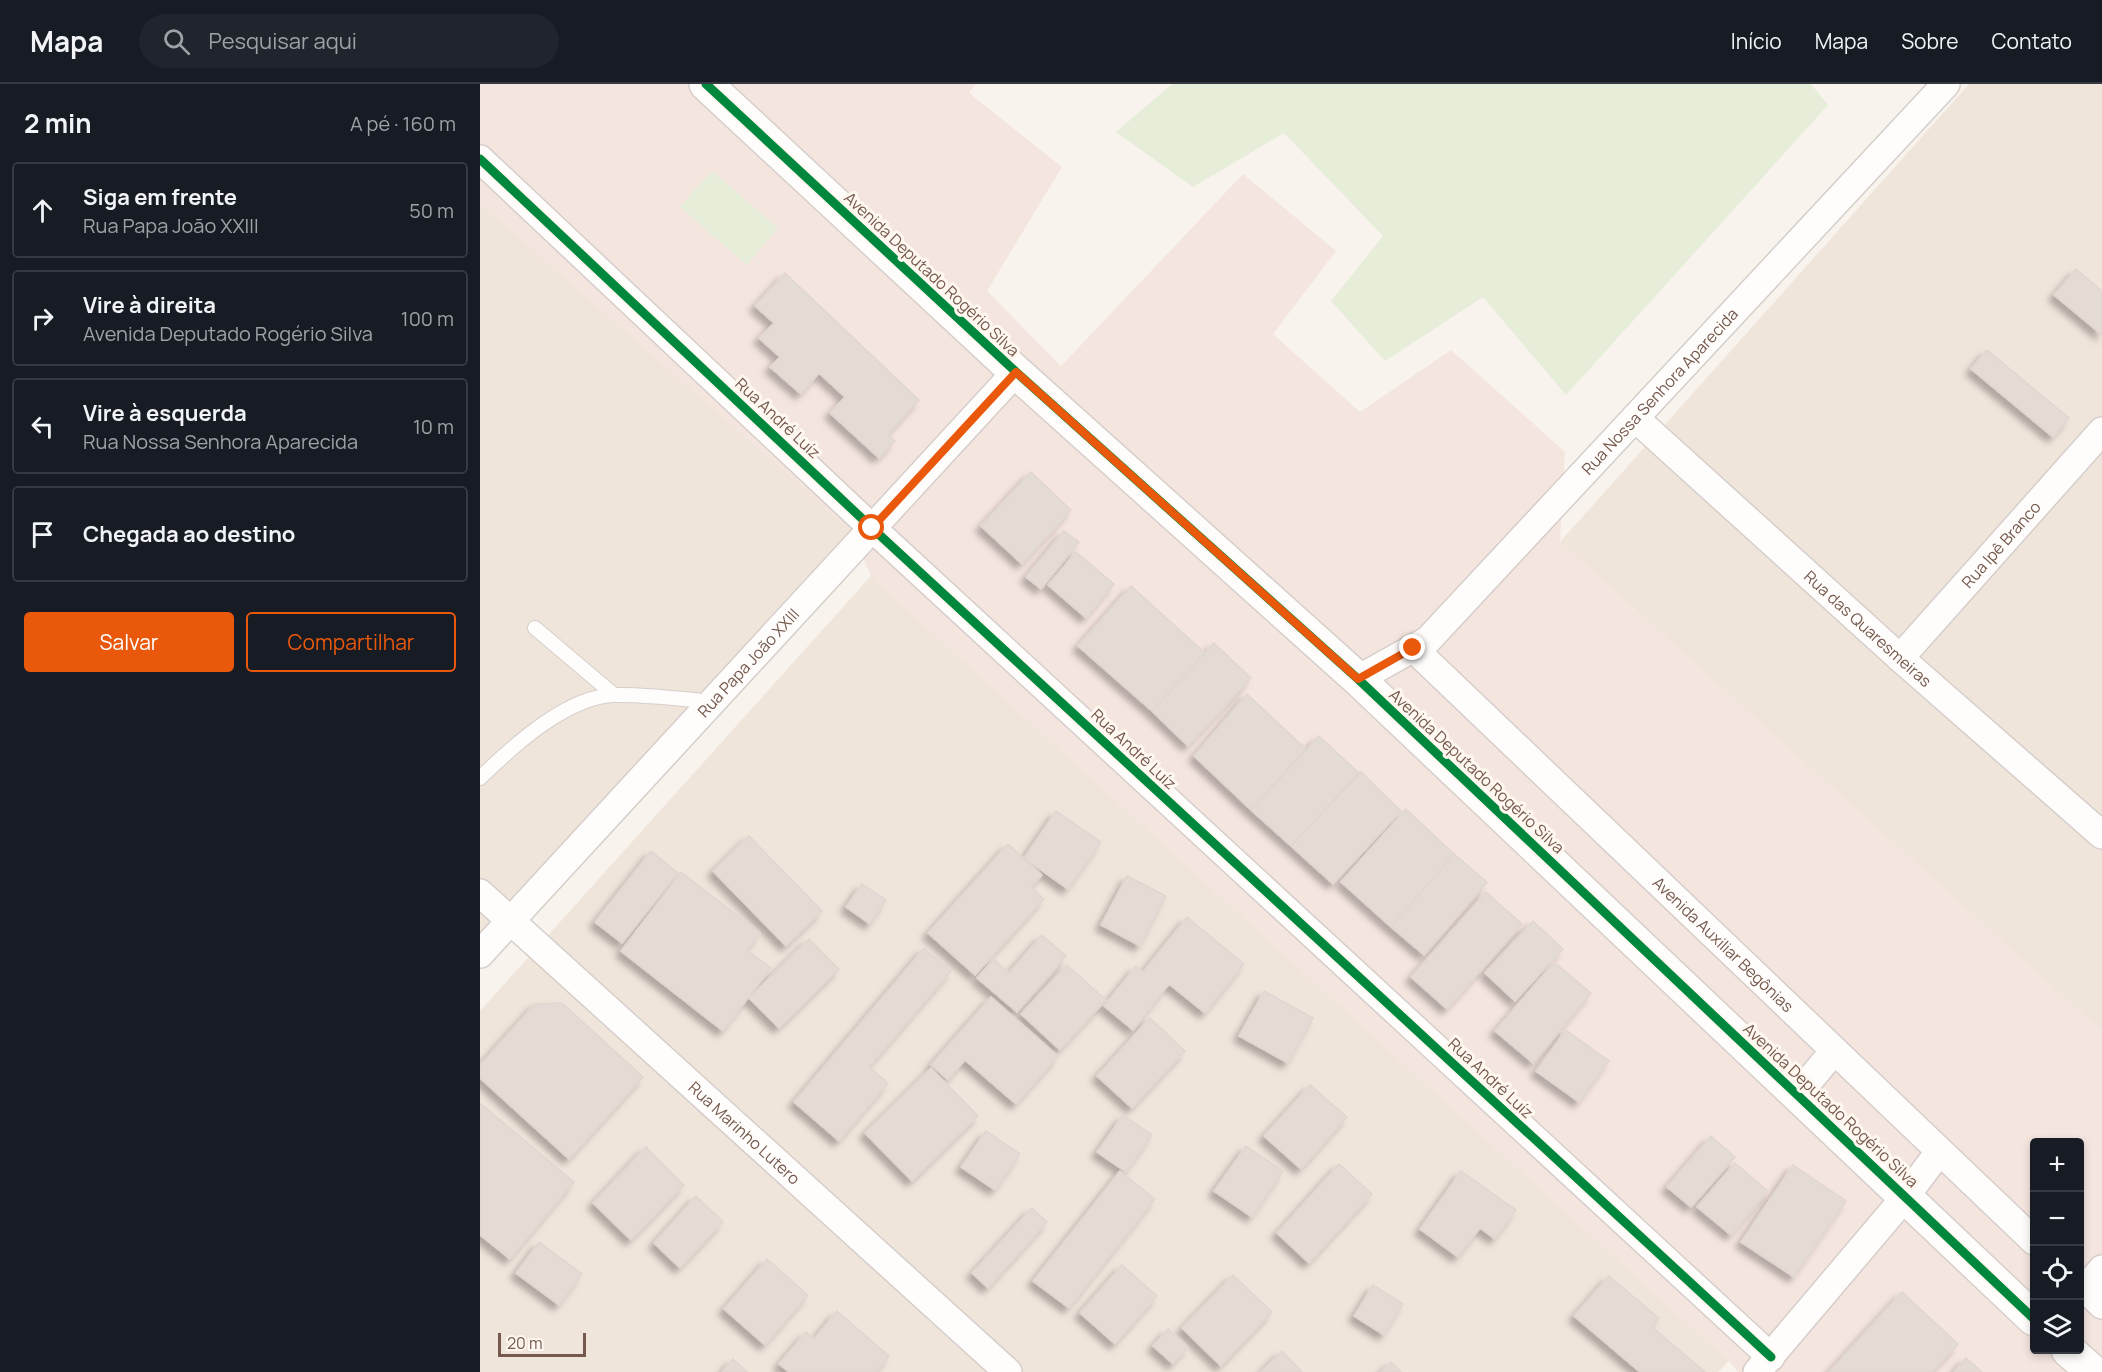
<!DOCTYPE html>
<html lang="pt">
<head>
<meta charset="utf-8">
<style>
	:root { --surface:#171b24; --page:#20242c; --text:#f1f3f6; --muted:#9ea1a6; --line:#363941; --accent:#ea580c }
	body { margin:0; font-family:Manrope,sans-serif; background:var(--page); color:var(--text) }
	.controls { position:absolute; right:18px; bottom:18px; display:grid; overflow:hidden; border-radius:6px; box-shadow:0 3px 9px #0003 }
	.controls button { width:54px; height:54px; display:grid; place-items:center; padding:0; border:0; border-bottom:2px solid var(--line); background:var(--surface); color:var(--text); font:30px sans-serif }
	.scale { position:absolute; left:18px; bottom:15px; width:88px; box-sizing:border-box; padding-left:6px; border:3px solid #76594d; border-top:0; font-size:16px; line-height:21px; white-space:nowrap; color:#76594d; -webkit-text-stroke:4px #fef8f0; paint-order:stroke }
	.stop { position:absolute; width:18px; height:18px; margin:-14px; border:4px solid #ea580c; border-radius:50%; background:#fff }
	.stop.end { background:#ea580c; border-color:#fff; box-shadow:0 2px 6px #0008 }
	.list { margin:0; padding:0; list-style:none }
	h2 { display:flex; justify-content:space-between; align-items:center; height:78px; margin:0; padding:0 24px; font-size:26px }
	h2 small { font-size:20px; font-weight:400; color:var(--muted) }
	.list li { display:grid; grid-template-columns:39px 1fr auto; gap:18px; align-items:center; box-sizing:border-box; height:96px; margin:0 12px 12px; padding:0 12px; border:2px solid var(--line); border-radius:6px }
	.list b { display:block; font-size:22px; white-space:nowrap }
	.list p { margin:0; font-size:20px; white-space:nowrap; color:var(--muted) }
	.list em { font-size:20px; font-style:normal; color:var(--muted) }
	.actions { display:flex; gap:12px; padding:18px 24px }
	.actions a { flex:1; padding:14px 0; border:2px solid var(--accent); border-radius:6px; text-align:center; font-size:21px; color:var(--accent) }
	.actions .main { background:var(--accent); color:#fff }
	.icon { flex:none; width:33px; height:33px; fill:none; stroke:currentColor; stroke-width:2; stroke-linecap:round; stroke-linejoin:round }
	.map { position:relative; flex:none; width:1622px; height:1288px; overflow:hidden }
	header { display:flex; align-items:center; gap:36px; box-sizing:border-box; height:84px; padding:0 30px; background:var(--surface); border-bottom:2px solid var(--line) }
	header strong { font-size:28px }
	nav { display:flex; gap:33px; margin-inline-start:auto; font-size:21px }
	.search { width:420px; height:54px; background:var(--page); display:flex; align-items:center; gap:15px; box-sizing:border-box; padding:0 21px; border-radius:33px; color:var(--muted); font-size:22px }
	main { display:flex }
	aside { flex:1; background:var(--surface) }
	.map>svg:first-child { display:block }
	.residential { fill:#f0e5db }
	.commercial { fill:#f5e5df; fill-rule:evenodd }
	.green { fill:#e6eed9 }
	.building { fill:#e4dbd5; stroke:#e1d6d0; stroke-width:1.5; filter:url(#shadow) }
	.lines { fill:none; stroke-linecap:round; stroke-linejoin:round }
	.lane-casing { stroke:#d6ceca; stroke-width:16 }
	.street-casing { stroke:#d6ceca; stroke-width:30 }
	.secondary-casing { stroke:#d7cfca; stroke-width:36 }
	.lane { stroke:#fefdfc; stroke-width:14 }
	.street { stroke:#fefdfc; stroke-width:27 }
	.secondary { stroke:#fefdfc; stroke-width:33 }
	.cycleway-casing { stroke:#fef8f0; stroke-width:13 }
	.cycleway { stroke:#00873e; stroke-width:9 }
	.route { stroke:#ea580c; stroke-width:8 }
	.labels { text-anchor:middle; stroke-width:6; stroke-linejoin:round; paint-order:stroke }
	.street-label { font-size:16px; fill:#76594d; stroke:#fef8f0 }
</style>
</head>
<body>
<header>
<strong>Mapa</strong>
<div class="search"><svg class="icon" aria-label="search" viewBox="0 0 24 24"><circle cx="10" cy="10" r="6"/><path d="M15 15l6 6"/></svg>Pesquisar aqui</div>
<nav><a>Início</a><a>Mapa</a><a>Sobre</a><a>Contato</a></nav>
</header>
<main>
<aside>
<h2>2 min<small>A pé · 160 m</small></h2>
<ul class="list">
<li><svg class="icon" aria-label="ahead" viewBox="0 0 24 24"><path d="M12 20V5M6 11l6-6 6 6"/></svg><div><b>Siga em frente</b><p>Rua Papa João XXIII</p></div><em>50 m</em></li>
<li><svg class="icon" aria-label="right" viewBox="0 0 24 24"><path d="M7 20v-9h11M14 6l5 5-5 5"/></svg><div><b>Vire à direita</b><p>Avenida Deputado Rogério Silva</p></div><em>100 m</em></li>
<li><svg class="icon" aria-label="left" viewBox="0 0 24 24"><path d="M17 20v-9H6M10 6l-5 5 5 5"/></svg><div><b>Vire à esquerda</b><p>Rua Nossa Senhora Aparecida</p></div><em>10 m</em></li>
<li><svg class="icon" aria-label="arrive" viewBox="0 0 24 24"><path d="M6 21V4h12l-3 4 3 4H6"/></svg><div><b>Chegada ao destino</b></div></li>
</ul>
<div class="actions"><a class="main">Salvar</a><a>Compartilhar</a></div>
</aside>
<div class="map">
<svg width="1622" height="1288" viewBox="0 0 1622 1288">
	<defs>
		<filter id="shadow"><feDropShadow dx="-5.5" dy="5.5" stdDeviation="3" flood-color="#0004"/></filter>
	</defs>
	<rect width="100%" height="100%" fill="#f8f3ed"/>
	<!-- residential -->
	<path class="residential" d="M1489,0H1622V948L1080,458Z
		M0,119L372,446L0,854Z
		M391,492L1249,1277L1238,1288H0V927Z"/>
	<!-- commercial -->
	<path class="commercial" d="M0,0H496L489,9L582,83L507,207L581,282L763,90L856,167L793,250L880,328L971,266L1085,368L1080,458L1622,948V1288H1258L1249,1277L391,492L371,446L0,119ZM1554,1058H1600V1266H1554Z"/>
	<!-- green -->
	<path class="green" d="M692,0H1331L1348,21L1086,311L1003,213L905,277L851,217L903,152L804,49L713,103L636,48Z
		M232,87L298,144L267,181L200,123Z"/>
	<!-- building -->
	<path class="building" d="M1596,185L1622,207V251L1574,211Z
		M305,189L439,316L408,350L415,357L399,374L350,329L365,313L339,289L321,310L290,283L300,273L279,254L294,239L275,222Z
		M1507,266L1589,334L1573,353L1491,285Z
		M551,388L591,426L542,480L501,442Z
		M584,447L599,458L561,505L546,493Z
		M596,468L634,500L606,534L568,501Z
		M651,502L725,569L672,627L598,562Z
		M734,559L771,594L708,662L672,627Z
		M767,610L826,665L771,726L714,672Z
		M839,652L879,689L811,762L771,726Z
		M881,688L921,727L853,800L811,762Z
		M926,725L974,770L911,843L861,798Z
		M576,727L621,758L588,805L544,774Z
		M269,752L342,827L306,862L233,787Z
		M528,760L562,791L551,803L564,815L495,891L448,849Z
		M171,767L198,789L142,859L115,838Z
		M974,770L1007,798L944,871L911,843Z
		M201,788L280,849L267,866L291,884L243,947L141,867Z
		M647,792L686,812L660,862L621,841Z
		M382,800L406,816L390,840L366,823Z
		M1006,808L1042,840L967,925L931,893Z
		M707,833L764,880L725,929L689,900L653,946L624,922L656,882L663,888Z
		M1053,837L1083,865L1035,917L1005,889Z
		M562,851L586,872L537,928L497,894L514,875L529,889Z
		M329,855L359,885L299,944L269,914Z
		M444,864L471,887L389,983L408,999L359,1057L314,1018Z
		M1074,878L1111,909L1053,979L1015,947Z
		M587,881L626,916L580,966L541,930Z
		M784,907L833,934L808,979L759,952Z
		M511,913L578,972L536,1020L485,976L468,996L451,981Z
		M82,919L163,993L89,1075L0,994V981L55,920Z
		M670,934L705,967L652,1024L617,992Z
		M1086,946L1129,977L1099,1018L1056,987Z
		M451,984L498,1032L432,1097L385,1049Z
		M830,1001L867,1033L821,1085L784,1052Z
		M0,1019L94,1098L30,1175L0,1151Z
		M643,1031L672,1051L646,1088L617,1068Z
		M506,1047L540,1070L515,1106L481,1083Z
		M1231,1052L1255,1073L1211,1123L1187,1103Z
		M766,1062L803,1087L772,1133L734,1107Z
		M166,1063L204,1101L151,1156L113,1119Z
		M1255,1079L1288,1107L1251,1151L1217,1123Z
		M859,1080L892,1110L829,1179L797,1149Z
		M1313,1081L1366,1117L1314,1193L1261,1158Z
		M640,1087L675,1115L589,1224L553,1197Z
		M981,1087L1036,1126L1015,1155L1000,1144L978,1173L940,1145Z
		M216,1112L243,1138L200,1184L174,1159Z
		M552,1124L567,1138L508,1204L492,1189Z
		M59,1158L102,1190L79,1221L36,1189Z
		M287,1175L328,1211L285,1261L244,1225Z
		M642,1181L677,1212L635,1260L600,1229Z
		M753,1191L792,1228L741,1282L702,1244Z
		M1129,1192L1179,1234L1172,1243L1225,1288H1160L1094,1232Z
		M893,1201L923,1220L904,1251L874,1232Z
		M1422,1208L1478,1260L1452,1288H1349Z
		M357,1227L409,1272L396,1288H309L299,1280L326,1248L334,1255Z
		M688,1245L708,1263L693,1280L673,1262Z
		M802,1267L822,1288H781Z
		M1486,1274L1502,1288H1474Z
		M253,1275L267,1288H242Z
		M911,1278L921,1288H901Z"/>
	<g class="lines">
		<defs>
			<path id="lane" d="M55,544L133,610
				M0,694C33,662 87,612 135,611C167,610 200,615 232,618"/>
			<g id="street">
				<path d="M0,75L392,444L1291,1273"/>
				<path id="s1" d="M1155,334L1420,574L1622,751"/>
				<path id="s2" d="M933,564L1554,1157"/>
				<path id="s3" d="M1420,574L1622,347"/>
				<path id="s4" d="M878,595L948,556L1466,0"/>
				<path id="s5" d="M0,809L528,1288"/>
				<path id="s6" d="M0,870L536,288"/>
				<path d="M1318,1010L1354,967"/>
				<path d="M1600,1200L1622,1221"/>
				<path d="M1605,1205L1622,1185"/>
				<path d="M1277,1288L1426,1112L1459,1068"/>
			</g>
			<path id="secondary" d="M226,0L536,288L878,595L1554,1235
				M1588,1266L1613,1288"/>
		</defs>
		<!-- lane casing -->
		<use href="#lane" class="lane-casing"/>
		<!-- street casing -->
		<use href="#street" class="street-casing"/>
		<!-- secondary casing -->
		<use href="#secondary" class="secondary-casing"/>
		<!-- lane -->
		<use href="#lane" class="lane"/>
		<!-- street -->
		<use href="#street" class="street"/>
		<!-- secondary -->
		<use href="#secondary" class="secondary"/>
		<defs>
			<path id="cycleway" d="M226,0L536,288L878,595L1554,1235
				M0,75L392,444L1291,1273"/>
		</defs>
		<!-- cycleway casing -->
		<use href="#cycleway" class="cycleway-casing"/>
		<!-- cycleway -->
		<use href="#cycleway" class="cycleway"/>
	</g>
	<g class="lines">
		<!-- route -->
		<path class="route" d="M392,444L536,288L878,595L933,564"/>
	</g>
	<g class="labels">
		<!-- street labels -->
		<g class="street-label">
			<text transform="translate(452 190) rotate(43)" y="6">Avenida Deputado Rogério Silva</text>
			<text dy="6" stroke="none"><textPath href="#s4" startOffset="420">Rua Nossa Senhora Aparecida</textPath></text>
			<text transform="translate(298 334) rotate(43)" y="6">Rua André Luíz</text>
			<text dy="6" stroke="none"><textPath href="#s3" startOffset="152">Rua Ipê Branco</textPath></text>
			<text dy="6" stroke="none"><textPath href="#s1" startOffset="314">Rua das Quaresmeiras</textPath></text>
			<text dy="6" stroke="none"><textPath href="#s6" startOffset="396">Rua Papa João XXIII</textPath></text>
			<text transform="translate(654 665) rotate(43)" y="6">Rua André Luíz</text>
			<text transform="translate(997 687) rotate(43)" y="6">Avenida Deputado Rogério Silva</text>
			<text dy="6" stroke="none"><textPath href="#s2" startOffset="429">Avenida Auxiliar Begônias</textPath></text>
			<text transform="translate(1011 994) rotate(43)" y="6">Rua André Luíz</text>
			<text transform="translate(1351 1021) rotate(43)" y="6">Avenida Deputado Rogério Silva</text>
			<text dy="6" stroke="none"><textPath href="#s5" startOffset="357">Rua Marinho Lutero</textPath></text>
		</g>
	</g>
</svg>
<div class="controls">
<button>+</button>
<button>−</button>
<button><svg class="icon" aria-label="locate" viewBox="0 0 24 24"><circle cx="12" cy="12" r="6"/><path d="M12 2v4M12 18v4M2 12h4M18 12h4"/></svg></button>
<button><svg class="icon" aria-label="layers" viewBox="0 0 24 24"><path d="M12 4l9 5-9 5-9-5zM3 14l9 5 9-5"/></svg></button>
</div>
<div class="scale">20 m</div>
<div class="stop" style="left:392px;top:444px"></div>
<div class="stop end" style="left:933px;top:564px"></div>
</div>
</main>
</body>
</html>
